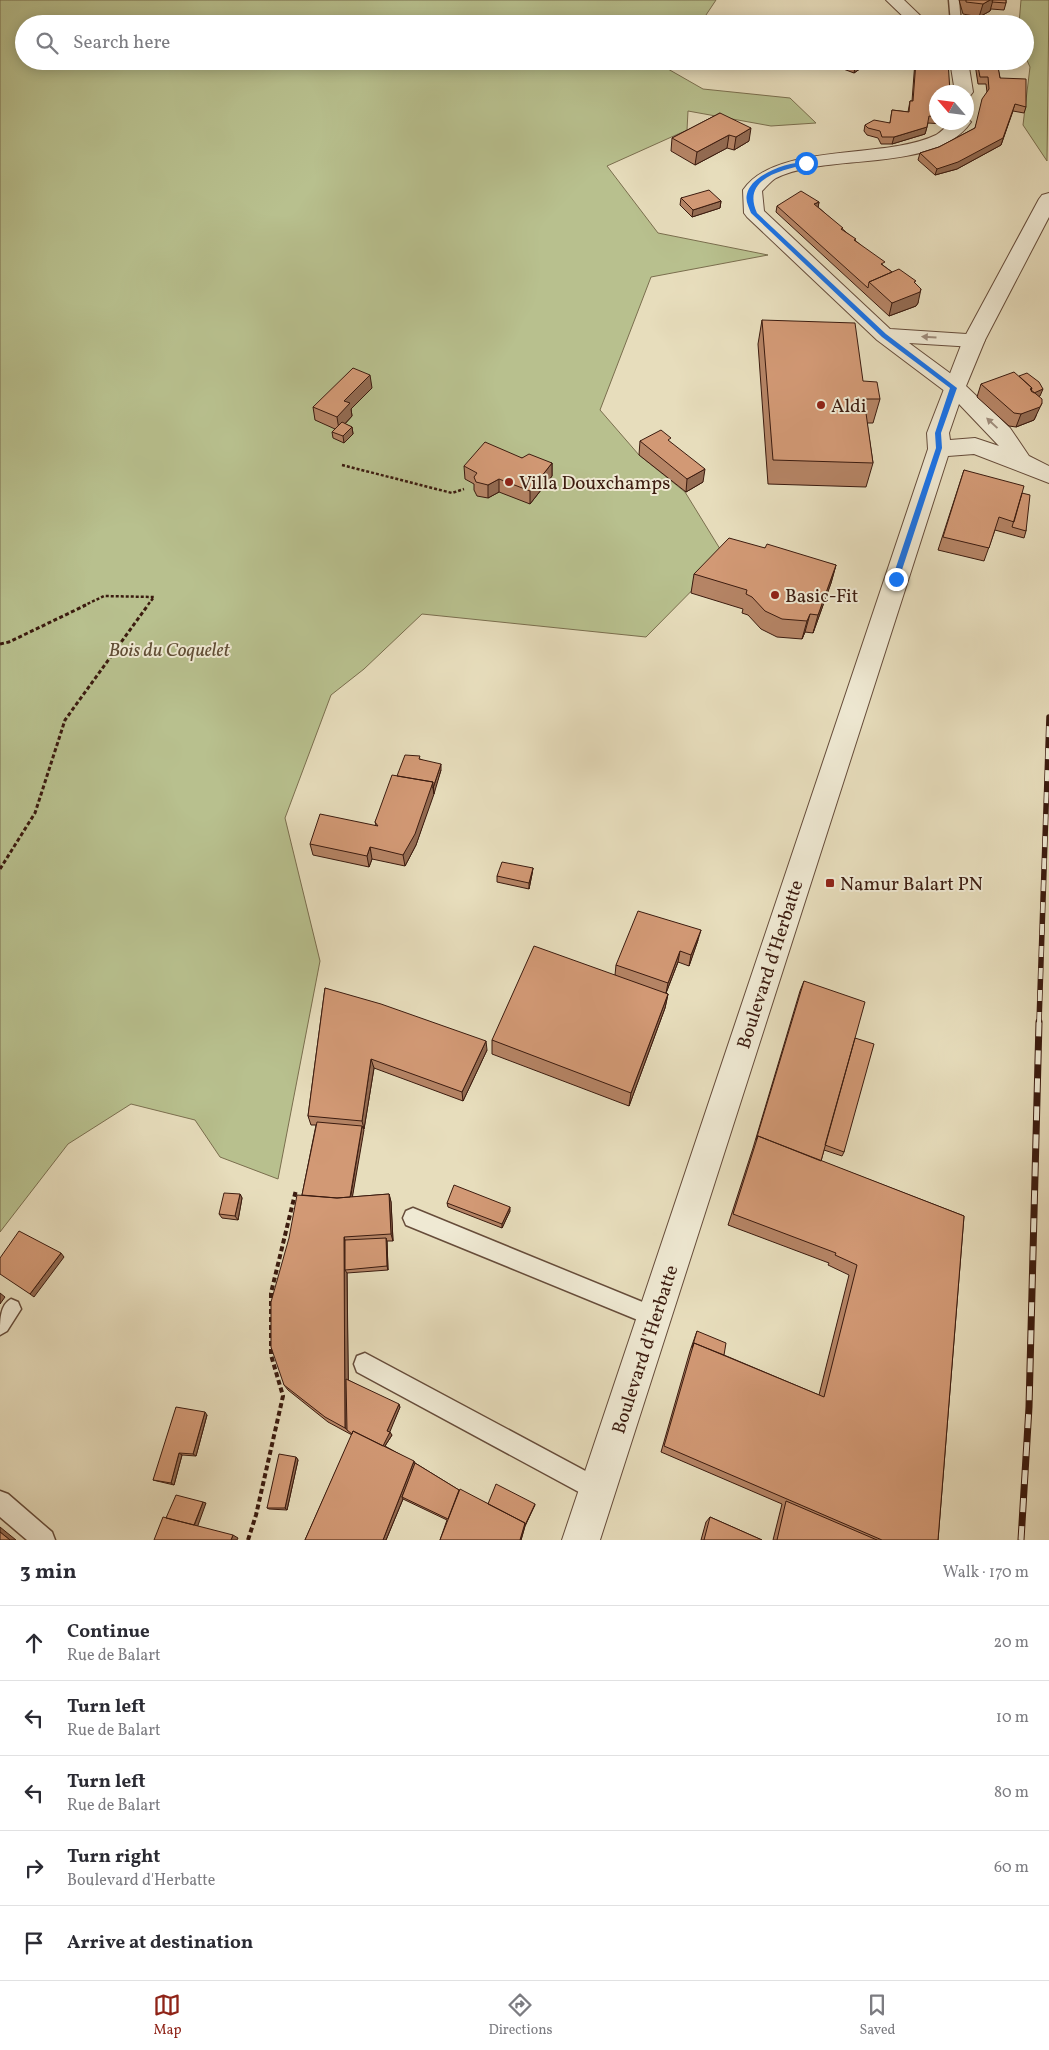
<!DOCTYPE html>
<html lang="en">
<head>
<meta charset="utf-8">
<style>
	:root { --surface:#fff; --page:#f7f7f7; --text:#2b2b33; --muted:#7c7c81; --line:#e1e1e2; --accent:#8f2418 }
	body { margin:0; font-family:Vollkorn,serif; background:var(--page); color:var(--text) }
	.compass { position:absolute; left:929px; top:85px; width:45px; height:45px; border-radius:50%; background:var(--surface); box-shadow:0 2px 12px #0003; rotate:298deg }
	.stop { position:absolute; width:15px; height:15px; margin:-11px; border:4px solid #1a73e8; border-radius:50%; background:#fff }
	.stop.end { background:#1a73e8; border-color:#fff; box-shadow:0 1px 5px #0008 }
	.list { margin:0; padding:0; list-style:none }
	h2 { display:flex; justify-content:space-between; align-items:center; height:65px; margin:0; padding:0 20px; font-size:21px }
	h2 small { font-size:16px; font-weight:400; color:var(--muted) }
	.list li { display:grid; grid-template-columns:32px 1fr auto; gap:15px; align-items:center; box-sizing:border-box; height:75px; padding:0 20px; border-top:1px solid var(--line) }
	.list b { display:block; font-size:19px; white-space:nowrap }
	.list p { margin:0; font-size:16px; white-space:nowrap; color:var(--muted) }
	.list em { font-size:16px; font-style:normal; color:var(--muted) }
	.icon { flex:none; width:28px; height:28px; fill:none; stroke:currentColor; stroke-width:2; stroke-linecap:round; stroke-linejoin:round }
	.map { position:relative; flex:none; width:1049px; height:1540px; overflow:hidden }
	.search { position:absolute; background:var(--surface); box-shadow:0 2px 12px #0003; left:15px; right:15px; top:15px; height:55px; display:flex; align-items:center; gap:12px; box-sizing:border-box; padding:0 18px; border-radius:28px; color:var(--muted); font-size:19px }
	.sheet { height:440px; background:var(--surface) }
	nav { display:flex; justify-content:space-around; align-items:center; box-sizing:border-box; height:70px; border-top:1px solid var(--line); background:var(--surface); font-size:14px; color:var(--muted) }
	nav a { display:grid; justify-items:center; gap:2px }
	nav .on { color:var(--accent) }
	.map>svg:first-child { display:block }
	.green { fill:#b8c08e; stroke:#7a6e4e }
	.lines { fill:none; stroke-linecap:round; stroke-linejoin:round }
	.service-casing { stroke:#664c3a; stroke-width:3 }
	.minor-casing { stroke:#664c3a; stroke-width:2 }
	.tertiary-casing { stroke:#664c3a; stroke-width:2 }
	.path-far2 { stroke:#3b1b0f; stroke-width:2.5; stroke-dasharray:3 2; stroke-linecap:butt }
	.path-far1 { stroke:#3b1b0f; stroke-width:3; stroke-dasharray:4 2.5; stroke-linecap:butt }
	.path { stroke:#3b1b0f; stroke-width:4; stroke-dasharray:5 3; stroke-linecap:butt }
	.service { fill:#efe9d3; fill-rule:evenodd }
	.minor { fill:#efe9d3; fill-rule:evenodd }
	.tertiary { fill:#efe9d3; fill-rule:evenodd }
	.rail-far1-casing { stroke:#3b1b0f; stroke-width:5.5 }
	.rail-casing { stroke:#3b1b0f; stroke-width:7 }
	.rail-far1 { stroke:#efe9d3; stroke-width:4; stroke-dasharray:11; stroke-linecap:butt }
	.rail { stroke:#efe9d3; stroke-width:5; stroke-dasharray:14; stroke-linecap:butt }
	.wall { fill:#b58465; stroke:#3b1b0f }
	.shaded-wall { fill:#936b52; stroke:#3b1b0f }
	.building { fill:#d29975; stroke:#3b1b0f }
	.oneway { fill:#9e8c7b }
	.route { fill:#1a73e8 }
	.poi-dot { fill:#8f2418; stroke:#efe9d3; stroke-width:2 }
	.labels { text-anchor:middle; stroke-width:4; stroke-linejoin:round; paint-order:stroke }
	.poi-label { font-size:19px; fill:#3b1b0f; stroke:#efe9d3; text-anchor:start }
	.park-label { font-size:19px; font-style:italic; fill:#604d35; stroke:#efe9d3 }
	.street-label { font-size:19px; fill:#3b1b0f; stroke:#efe9d3 }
</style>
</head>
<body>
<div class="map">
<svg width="1049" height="1540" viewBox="0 0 1049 1540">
	<rect width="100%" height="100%" fill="#e7ddbc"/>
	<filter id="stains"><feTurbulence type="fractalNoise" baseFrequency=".004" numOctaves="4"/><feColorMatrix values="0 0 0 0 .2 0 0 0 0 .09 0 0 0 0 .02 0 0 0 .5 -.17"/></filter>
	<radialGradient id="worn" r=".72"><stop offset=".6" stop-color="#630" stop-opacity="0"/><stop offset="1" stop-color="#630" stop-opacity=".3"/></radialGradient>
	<!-- green -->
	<path class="green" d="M0,0H716L700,24H24V61H673L668,69L703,89L790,98L816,123L771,126L688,111L687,130L607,166L658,233L768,255L651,277L600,410L639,455L685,492L725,557L646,637L422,614L364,669L331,695L285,818L320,961L278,1179L220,1157L195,1120L131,1104L68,1144L0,1232Z
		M1021,0H1049L1047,161L1023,125L1030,67L1025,56V24H1019Z"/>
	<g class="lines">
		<defs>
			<path id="service" d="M949,0H959L961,24H951Z
				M413,1208L662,1310L665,1317L662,1324L655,1327L406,1225L403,1218L406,1211Z
				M11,1299L18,1302L21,1309L7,1331L0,1335C0,1320 0,1305 11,1299Z
				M365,1353L606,1482L609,1490L606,1498L598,1501L590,1498L357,1372L354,1364L357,1356Z
				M0,1491L8,1494L52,1532L55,1540H27L0,1517Z"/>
			<path id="minor" d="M886,0H904L929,24H911Z
				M950,61H968L973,92L970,96L966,97V92H955Z
				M966,118L971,122C935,174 829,152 776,178C771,181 766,187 762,191L764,211L890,329L982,335L985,340L982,345L974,347L909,343L962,382L965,387L962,392L954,394L946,392L877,340L747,217L744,213L743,190C776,142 884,160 936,135C941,132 946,127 951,122H966Z"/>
			<path id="tertiary" d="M1049,193V217L985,340L966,386L1010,428L1029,456L1049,466V483L974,454L948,456L600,1540H562L928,449L927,433L963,340L1039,199L1042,195ZM959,404L999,446L975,438L950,440L949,433Z"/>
		</defs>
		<!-- service casing -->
		<use href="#service" class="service-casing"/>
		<!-- minor casing -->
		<use href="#minor" class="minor-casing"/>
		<!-- tertiary casing -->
		<use href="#tertiary" class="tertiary-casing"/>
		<!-- path-far2 -->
		<path class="path-far2" d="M342,465L452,493L464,489
			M83,606L104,596L154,597L147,606"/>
		<!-- path-far1 -->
		<path class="path-far1" d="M0,644L9,642L86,605
			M0,869L35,813L65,720L148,605"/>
		<!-- path -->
		<path class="path" d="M248,1540L256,1515L283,1396L271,1355V1293L296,1190"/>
		<!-- service -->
		<use href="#service" class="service"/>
		<!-- minor -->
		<use href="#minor" class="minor"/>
		<!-- tertiary -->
		<use href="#tertiary" class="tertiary"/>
		<defs>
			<path id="rail-far1" d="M1039,1023L1049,717"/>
			<path id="rail" d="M1021,1540L1029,1407L1039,1022"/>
		</defs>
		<!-- rail-far1 casing -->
		<use href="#rail-far1" class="rail-far1-casing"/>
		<!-- rail casing -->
		<use href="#rail" class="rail-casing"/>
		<!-- rail-far1 -->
		<use href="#rail-far1" class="rail-far1"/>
		<!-- rail -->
		<use href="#rail" class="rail"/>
	</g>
	<!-- wall -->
	<path class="wall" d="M959,0H1006V3L1004,10L991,9L990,11L979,17L963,14Z
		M839,61H871L854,73L838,67Z
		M915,61H948L936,92V122H943V124L928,123L925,134L892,144H881L878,138L867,135L864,131L865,125L890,123L892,110L908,112L910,101H912Z
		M973,61H1009L1008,63L997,64L1000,78L1026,107L1024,113L1013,111L1001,145L957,169L935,175L918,160L920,153L939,147L975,128L987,92L986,84H978L975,64Z
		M720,113L749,141L734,150L727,148L695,165L671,151L672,138Z
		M681,198L721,201L720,208L692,217L680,205Z
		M819,202L818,207L884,266L892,272L915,284L918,303L916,306L889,316L776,212L777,206Z
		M762,320L863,381L880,399L873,423H867L873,463L866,487L768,484L758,344Z
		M981,384L1040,396L1038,397L1036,416L1034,420L1016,427L1009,426L977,397Z
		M372,388L351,409L352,416L345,424L352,427L353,434L344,443L333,438L332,432L335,429L315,420L313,407Z
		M640,441L670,442L703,482L686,492L639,455Z
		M522,458L552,463V476L530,504L499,492L488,498L477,496L474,490V484L465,479L464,466Z
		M964,470L1022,493L1026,531L1024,538L995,530L984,561L938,550Z
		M765,548L836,565L831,583L813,633L805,632L802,639L777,637L761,629L748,615L742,613L743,609L691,593L694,574Z
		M420,759L441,770L416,845L405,866L372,859L369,867L313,855L310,844L376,825L375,822L397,776Z
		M533,868L532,874L529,889L497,882V876Z
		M698,940L689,966L678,962L666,993L668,994L665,1008L629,1106L492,1054V1040L615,975L616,965Z
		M804,981L855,1038L844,1152L842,1156L824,1150L821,1161L964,1216L938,1540H773L782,1504L661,1452L690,1351L697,1331L724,1355L819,1395L849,1275L828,1265L829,1263L728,1225L753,1148L800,991Z
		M325,988L487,1050L463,1101L374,1068L364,1129H363L352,1197L389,1194L391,1202L393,1241H387L388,1270L347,1273L348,1380L400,1407L389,1432L392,1435L385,1446L415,1463L459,1490L488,1504L535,1505L525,1526L521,1540H440L447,1520L403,1499L386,1540H305L352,1435L328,1422L288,1390L284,1385L302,1195L316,1125H311L308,1116Z
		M240,1194L242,1198L238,1220L222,1218L219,1214Z
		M447,1203L510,1211L502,1228L448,1207Z
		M207,1415L196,1456L182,1455L174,1485L157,1481L153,1480Z
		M296,1457L298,1460L287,1510L269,1509L267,1508Z
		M710,1517L762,1540H701L706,1522Z"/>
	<!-- shaded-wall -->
	<path class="shaded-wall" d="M990,0H993L990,11L979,17L983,4Z
		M863,61H871L854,73L855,67Z
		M995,61H1009L1008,63L994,65Z
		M1015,104L1001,145L957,169L935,175L937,169Z
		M927,127L925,134L892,144L894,137Z
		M751,128L749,141L734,150L736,137Z
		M729,135L727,148L695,165L697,152Z
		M721,201L720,208L692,217L693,210Z
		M819,202L818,208L814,204Z
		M921,289L918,303L916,306L889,316L892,303Z
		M370,375L372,388L351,409L352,416L339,430L337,417L344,401Z
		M1032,388L1043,389L1040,396L1027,401L1030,389Z
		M1042,403L1034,420L1016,427L1021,414Z
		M352,427L353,434L344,443L343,436Z
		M552,463V476L530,504V491Z
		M705,469L703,482L686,492L687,479Z
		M499,479V492L488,498V485Z
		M836,565L831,583L813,633L818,615Z
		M810,614L805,632L802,639L807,621Z
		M441,764V770L434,794L433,788Z
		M433,782L434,794L416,845L405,866L403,855Z
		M370,847L372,859L369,867L367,856Z
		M533,868L532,874L529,889V883Z
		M701,930L698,940L689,966L691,955Z
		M680,951L678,962L666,993L668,983Z
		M668,994L665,1008L629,1106L631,1093Z
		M486,1041L487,1050L463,1101L462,1092Z
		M371,1059L374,1068L364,1129L362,1121Z
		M362,1126L364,1130L351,1205L350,1201Z
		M240,1194L242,1198L238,1220L235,1216Z
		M389,1194L391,1202L393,1241L391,1234Z
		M510,1207V1211L502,1228V1224Z
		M344,1237L346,1244L345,1270L347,1273L349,1431L345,1428Z
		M386,1238L387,1242L388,1270L387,1266Z
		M61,1253L64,1257L34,1297L30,1294Z
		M0,1293L5,1297L0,1304Z
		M399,1404L400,1407L389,1434L387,1431Z
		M205,1412L207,1415L196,1456L193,1454Z
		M390,1432L392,1435L383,1449L382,1446Z
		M179,1453L182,1455L174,1485L171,1483Z
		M296,1457L298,1460L287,1510L285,1508Z
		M414,1461L416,1465L402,1497L403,1499L386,1540H383Z
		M203,1502L206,1503L197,1528L194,1526Z
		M535,1504L525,1526L521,1540H520L525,1523Z
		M0,1527L16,1540H10L0,1532Z
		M233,1535L238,1538L237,1540H231Z"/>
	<!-- building -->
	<path class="building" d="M966,0H990L983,4L966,2Z
		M993,0H1006V3L992,2Z
		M841,61H863L855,67Z
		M916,61H948L950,92H936V117L929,116L927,127L894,137H882L880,131L868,128L865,125L874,120L890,123L892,110L909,112L910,101H913Z
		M977,61H997L1000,78L1026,79V107L1015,104L1003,138L958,162L937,169L920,153L939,147L975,128L982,99L989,89L988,77H980Z
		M720,113L751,128L736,137L729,135L697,152L672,138Z
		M709,190L721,201L693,210L681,198Z
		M801,191L819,202L814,204L843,228L841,229L856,239L854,240L885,262L881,264L892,272L869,282L868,288L777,206Z
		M899,269L916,281L914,282L921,289L920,292L892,303L869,282Z
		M762,320L855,323L863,381L877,382L880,399H864L873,463L773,460Z
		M353,368L370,375L344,401L350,403L337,417L313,407Z
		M1014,372L1032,388L1030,389L1042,399V403L1040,407L1021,414L1014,413L981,384Z
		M1027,373L1039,382L1043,389L1034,393L1031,391L1032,388L1019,376Z
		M342,422L352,427L343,436L332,432Z
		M661,430L671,438L668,440L705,469L687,479L640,441Z
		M485,442L522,458L529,454L552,463L530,491L499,479L488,485L476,482L474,477L477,473L464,466Z
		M964,470L1024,486L1014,522L999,517L989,548L943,537Z
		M1022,493L1030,495L1026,531L1012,527Z
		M729,538L765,548L767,544L836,565L818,615L810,614L807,621L782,619L765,611L752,597L746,594L747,590L694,574Z
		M405,755L420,756L419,759L441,764L433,788V782L397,776Z
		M392,775L433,782L415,834L403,855L370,847L367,856L310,844L320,814L378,826L375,822Z
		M502,862L533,868L529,883L497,876Z
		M638,911L701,930L691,955L680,951L668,983L616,965Z
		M534,946L668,994L631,1093L492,1040Z
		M804,981L865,1002L821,1161L758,1136L756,1140Z
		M325,988L381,1004L486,1041L462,1092L371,1059L362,1121L308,1116Z
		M855,1038L874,1044L844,1152L825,1145Z
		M317,1122L362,1126L350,1197L337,1198L302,1195Z
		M758,1136L964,1216L938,1540H882L664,1446L694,1343L824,1397L857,1265L835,1255L836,1253L733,1214Z
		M454,1185L510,1207L502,1224L447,1203Z
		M224,1193L240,1194L235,1216L219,1214Z
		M389,1194L391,1234L344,1237L345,1428L325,1417L284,1385L271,1347V1302L289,1238L297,1195L337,1198Z
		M19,1231L61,1253L30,1294L0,1274V1258Z
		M386,1238L387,1266L345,1270V1240Z
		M697,1331L726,1343L724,1355L694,1343L692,1348Z
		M346,1379L399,1404L387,1431L390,1432L383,1446L353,1431L352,1434L347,1430Z
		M176,1407L205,1412L193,1454L179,1453L171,1483L153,1480Z
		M353,1431L414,1461L383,1540H305Z
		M279,1454L296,1457L285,1508H267Z
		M415,1463L459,1490L448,1519L402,1497Z
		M496,1484L535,1504L525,1525V1523L488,1504Z
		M460,1489L525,1523L520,1540H440Z
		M176,1495L203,1502L194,1525L166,1518Z
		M786,1501L877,1540H777Z
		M163,1517L233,1535L231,1540H154Z
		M710,1517L762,1540H704Z
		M0,1532L10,1540H0Z"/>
	<!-- one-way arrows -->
	<defs><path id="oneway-solid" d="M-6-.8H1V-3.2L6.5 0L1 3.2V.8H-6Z" transform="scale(1.25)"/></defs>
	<g class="oneway">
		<use href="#oneway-solid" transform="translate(929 337) rotate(-177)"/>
		<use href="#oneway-solid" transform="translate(992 423) rotate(-137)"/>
	</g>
	<!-- route -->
	<path class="route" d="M808,162V164C782,170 741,178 757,213L886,334L957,388L941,433L942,448L899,579L896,581L892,579L936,448L935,433L950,388L882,337L751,213C749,207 745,201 747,194C751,174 790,161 808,162Z"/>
	<!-- markers -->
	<g class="poi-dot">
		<circle cx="821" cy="405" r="5"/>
		<circle cx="509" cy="482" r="5"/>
		<circle cx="775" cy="595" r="5"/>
		<rect x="825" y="878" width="10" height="10" rx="2.5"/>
	</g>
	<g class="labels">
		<!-- poi labels -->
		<g class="poi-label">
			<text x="831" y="412">Aldi</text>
			<text x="519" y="489">Villa Douxchamps</text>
			<text x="785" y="602">Basic-Fit</text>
			<text x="840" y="890">Namur Balart PN</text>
		</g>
		<!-- park labels -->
		<g class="park-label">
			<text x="169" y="656">Bois du Coquelet</text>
		</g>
		<!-- street labels -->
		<g class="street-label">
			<text transform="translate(769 964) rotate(-72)" y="7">Boulevard d'Herbatte</text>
			<text transform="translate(644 1349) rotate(-72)" y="7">Boulevard d'Herbatte</text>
		</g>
	</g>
	<rect width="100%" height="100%" filter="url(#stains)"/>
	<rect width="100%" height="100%" fill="url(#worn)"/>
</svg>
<svg class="compass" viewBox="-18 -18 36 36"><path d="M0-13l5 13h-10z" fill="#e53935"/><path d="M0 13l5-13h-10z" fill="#7c7c81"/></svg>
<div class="stop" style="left:806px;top:163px"></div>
<div class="stop end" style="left:896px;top:579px"></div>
<div class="search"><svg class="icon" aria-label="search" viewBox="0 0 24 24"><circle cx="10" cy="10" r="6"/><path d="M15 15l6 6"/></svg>Search here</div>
</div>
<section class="sheet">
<h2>3 min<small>Walk · 170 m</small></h2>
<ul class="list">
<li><svg class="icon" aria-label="ahead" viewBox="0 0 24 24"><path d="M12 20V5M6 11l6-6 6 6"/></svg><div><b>Continue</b><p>Rue de Balart</p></div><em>20 m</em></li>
<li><svg class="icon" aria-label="left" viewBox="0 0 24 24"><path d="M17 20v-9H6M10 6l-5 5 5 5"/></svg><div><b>Turn left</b><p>Rue de Balart</p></div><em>10 m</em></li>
<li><svg class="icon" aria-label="left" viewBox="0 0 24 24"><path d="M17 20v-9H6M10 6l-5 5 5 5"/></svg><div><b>Turn left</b><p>Rue de Balart</p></div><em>80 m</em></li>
<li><svg class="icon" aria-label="right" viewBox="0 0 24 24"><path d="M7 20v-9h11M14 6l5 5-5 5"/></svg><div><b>Turn right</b><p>Boulevard d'Herbatte</p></div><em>60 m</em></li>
<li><svg class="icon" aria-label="arrive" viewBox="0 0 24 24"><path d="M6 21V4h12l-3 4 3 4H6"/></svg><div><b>Arrive at destination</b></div></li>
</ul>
</section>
<nav>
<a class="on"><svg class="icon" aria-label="map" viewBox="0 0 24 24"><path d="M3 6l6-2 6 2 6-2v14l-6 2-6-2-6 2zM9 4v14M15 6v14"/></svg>Map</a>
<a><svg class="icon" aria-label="directions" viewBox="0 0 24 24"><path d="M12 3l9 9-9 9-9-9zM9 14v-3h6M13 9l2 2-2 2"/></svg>Directions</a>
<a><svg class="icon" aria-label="saved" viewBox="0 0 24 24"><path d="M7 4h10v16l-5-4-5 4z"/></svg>Saved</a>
</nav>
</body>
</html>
